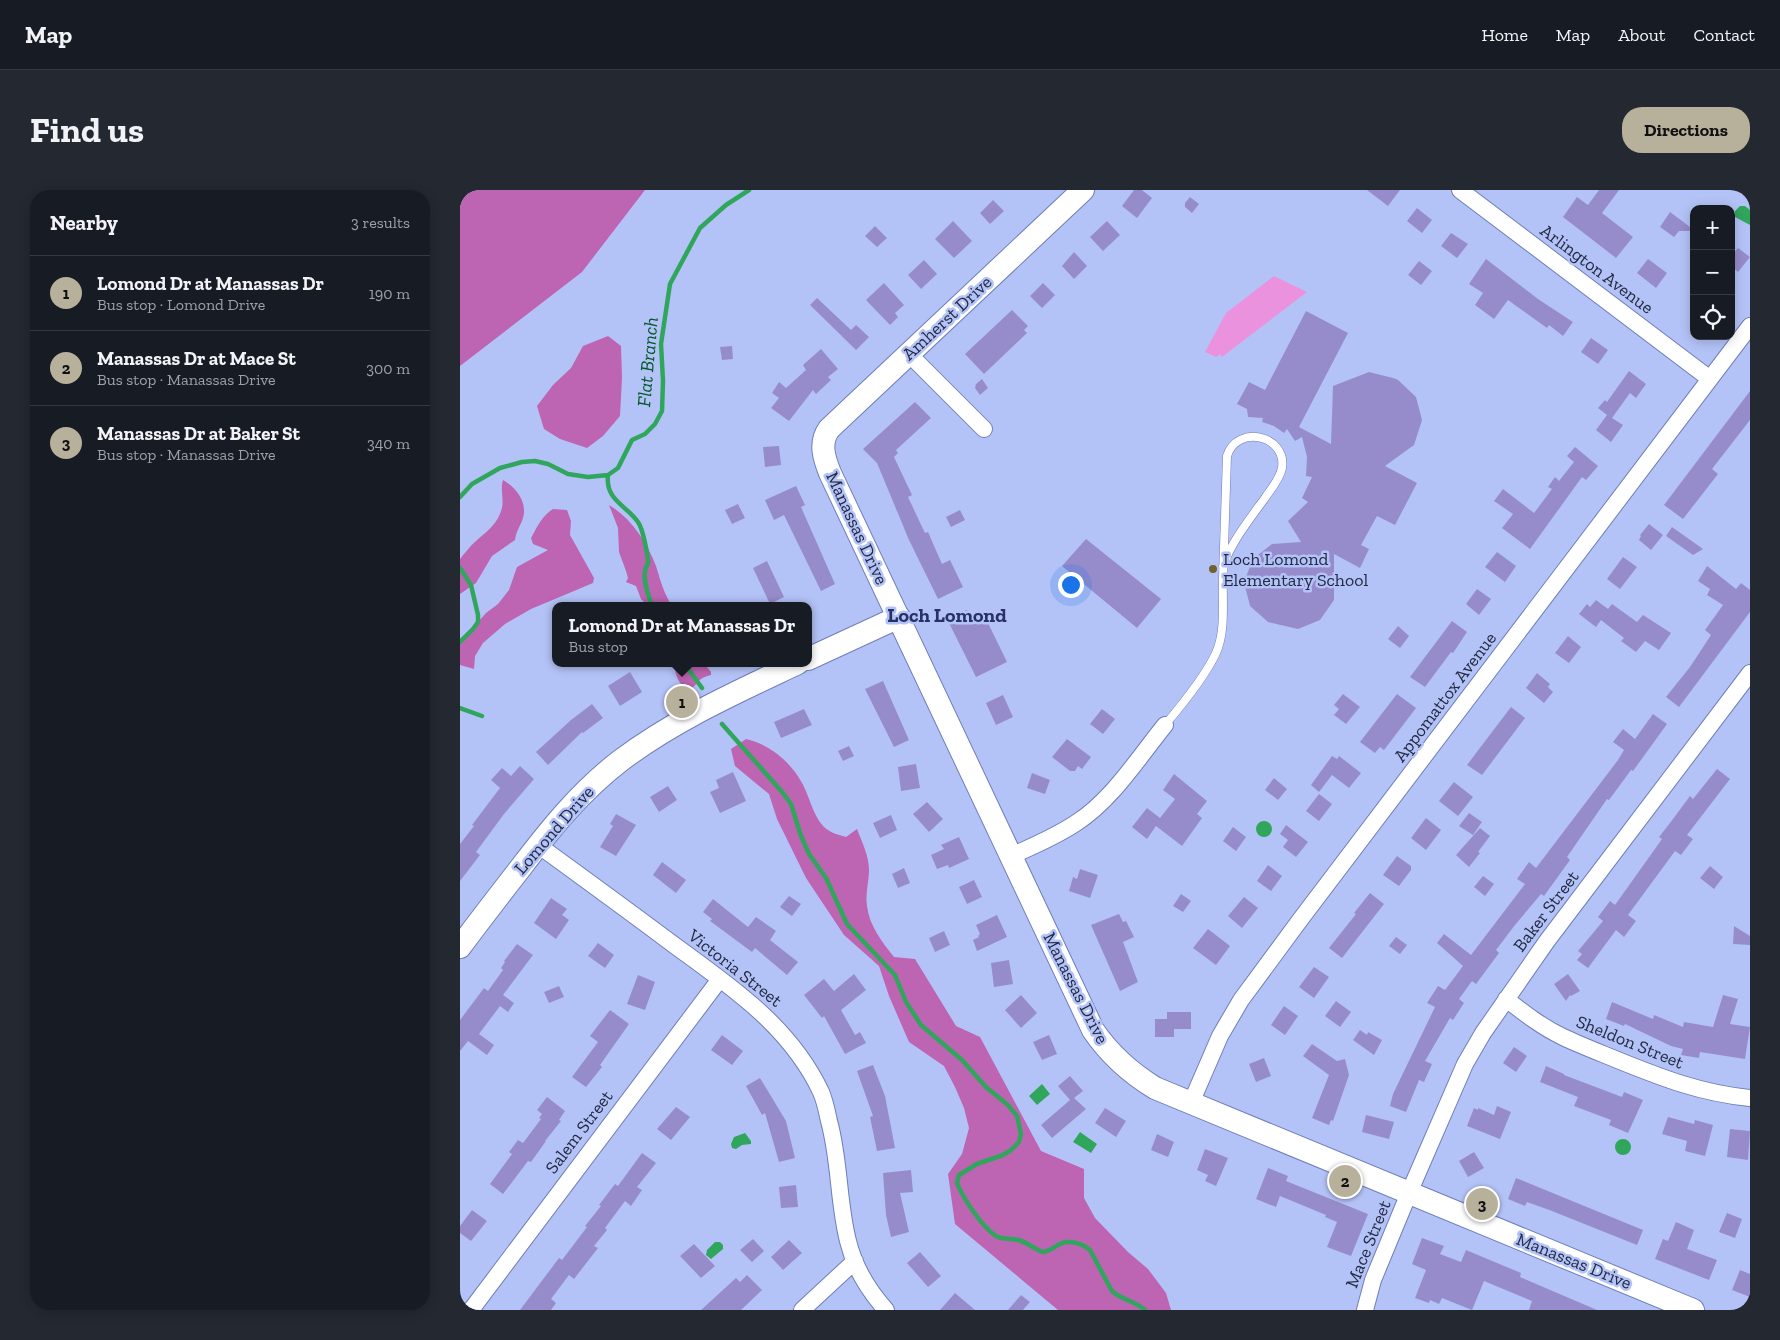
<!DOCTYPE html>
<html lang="en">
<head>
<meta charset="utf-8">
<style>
	:root { --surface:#171b24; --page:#242831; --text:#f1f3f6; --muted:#9ea1a6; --line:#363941; --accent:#b7b19c }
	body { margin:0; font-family:"Zilla Slab",serif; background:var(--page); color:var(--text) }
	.controls { position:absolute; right:15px; top:15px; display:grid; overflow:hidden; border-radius:10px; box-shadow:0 2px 12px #0003 }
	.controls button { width:45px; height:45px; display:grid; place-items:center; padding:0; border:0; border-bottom:1px solid var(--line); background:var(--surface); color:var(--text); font:25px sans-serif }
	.you { position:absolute; left:610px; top:394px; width:18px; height:18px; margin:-12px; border:4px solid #fff; border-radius:50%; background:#1a73e8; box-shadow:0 0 0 8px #1a73e833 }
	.badge { display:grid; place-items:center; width:32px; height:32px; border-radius:50%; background:var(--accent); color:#111; font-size:16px; font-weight:700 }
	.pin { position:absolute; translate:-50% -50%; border:2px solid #fff; box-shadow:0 1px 5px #0006 }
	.popup { position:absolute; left:92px; top:412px; width:260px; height:65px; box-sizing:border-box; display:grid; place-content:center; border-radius:10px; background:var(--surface); filter:drop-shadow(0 1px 4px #0005); font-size:16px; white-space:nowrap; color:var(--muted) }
	.popup b { font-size:19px; color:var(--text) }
	.popup::after { content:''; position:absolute; left:50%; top:100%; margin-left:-10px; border:10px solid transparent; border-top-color:var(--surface) }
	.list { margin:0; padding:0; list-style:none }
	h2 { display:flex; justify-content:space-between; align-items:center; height:65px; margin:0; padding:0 20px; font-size:21px }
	h2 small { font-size:16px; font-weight:400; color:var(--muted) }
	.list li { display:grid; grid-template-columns:32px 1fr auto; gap:15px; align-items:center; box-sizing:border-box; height:75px; padding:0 20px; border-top:1px solid var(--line) }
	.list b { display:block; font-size:19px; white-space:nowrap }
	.list p { margin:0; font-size:16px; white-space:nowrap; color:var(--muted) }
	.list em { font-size:16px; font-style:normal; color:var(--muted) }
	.icon { flex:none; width:28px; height:28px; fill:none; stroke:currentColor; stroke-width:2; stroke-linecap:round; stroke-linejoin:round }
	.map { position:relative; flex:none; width:1290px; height:1120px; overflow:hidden; border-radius:20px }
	header { display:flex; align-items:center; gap:30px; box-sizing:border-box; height:70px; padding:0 25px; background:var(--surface); border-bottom:1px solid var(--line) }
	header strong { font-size:24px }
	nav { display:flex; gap:28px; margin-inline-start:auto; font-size:18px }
	.intro { display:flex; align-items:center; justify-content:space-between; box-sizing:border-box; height:120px; padding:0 30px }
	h1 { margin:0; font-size:35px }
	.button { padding:12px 22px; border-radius:20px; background:var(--accent); color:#111; font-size:18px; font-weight:700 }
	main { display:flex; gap:30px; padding:0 30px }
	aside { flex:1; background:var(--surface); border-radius:20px; box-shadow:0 2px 12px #0003 }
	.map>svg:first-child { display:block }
	.green { fill:#eb92df }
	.forest { fill:#bd64b2 }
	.water { fill:#30a65d }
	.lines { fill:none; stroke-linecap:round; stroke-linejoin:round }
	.stream { stroke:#30a65d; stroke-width:4.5 }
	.building { fill:#978ccb }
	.lane-casing { stroke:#6e7eb9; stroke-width:9 }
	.street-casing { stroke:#6e7eb9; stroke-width:18 }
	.secondary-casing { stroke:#6e7eb9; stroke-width:24 }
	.lane { stroke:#fff; stroke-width:8 }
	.street { stroke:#fff; stroke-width:16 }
	.secondary { stroke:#fff; stroke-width:22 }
	.poi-dot { fill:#71612f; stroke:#b4c3f7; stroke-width:2 }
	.labels { text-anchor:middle; stroke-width:5; stroke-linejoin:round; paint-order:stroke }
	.street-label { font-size:18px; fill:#222942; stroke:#b4c3f7 }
	.poi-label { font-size:18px; fill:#222942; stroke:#b4c3f7; text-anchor:start }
	.water-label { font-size:19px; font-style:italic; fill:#00592a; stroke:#b4c3f7 }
	.quarter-label { font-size:20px; font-weight:bold; fill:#273166; stroke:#b4c3f7 }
</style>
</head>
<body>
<header>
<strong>Map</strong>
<nav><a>Home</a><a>Map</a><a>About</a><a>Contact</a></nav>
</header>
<div class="intro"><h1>Find us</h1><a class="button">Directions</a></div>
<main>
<aside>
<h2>Nearby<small>3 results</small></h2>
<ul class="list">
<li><span class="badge">1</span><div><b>Lomond Dr at Manassas Dr</b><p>Bus stop · Lomond Drive</p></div><em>190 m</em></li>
<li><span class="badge">2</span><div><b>Manassas Dr at Mace St</b><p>Bus stop · Manassas Drive</p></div><em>300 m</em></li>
<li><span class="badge">3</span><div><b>Manassas Dr at Baker St</b><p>Bus stop · Manassas Drive</p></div><em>340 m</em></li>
</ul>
</aside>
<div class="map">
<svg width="1290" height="1120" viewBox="0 0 1290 1120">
	<rect width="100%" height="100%" fill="#b4c3f7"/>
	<!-- green -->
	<path class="green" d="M814,86L847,102L762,167L760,164L756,167L745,162L766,123Z"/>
	<!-- forest -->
	<path class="forest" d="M0,0H185L122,82L0,176Z
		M148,146L161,156L162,188L160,226L143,246L127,258L100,249L84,239L77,216L93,195L111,178L123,156Z
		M43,290C57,298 69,314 62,331C59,338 56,342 55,350L32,366L16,393L0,404V369C5,363 10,356 16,351C27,341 38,334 42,318C44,309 40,299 43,290Z
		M149,315C171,328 187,352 196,376C200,389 204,404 212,416H188L181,409L176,396L166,392L168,388L166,381L159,362L158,338Z
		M93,319L107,320L111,331L110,345L134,388L133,393L71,419L45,434L23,453L15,466L14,479L0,475V452L26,423L38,414L49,400L57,377L88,360L73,354L71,348C77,337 82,326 93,319Z
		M214,473H244L251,482V485C235,489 239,495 229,500C218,495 215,484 214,473Z
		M286,549C309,554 331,572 342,593C350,607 354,631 368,640C373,644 381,645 386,647L397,639C402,652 409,666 409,680C409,692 405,704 407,716C409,735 422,752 434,767L455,769L496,836L520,847L581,961L624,979V1008L635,1028L668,1062L688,1079L706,1103L711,1120H598L495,1034L488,984L502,964L509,938L504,918L495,897L484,876L449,852L429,806L419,776L384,745L346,688L317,629L309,604L275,576L271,559Z"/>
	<!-- water -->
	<path class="water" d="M1280,16H1285L1290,20V35L1275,27V21Z
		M796 639a8 8 0 1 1 16 0a8 8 0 1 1-16 0Z
		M582,894L590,904L577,915L569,906Z
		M620,942L637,954L631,963L613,952Z
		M285,943L291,951V954L282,955L276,959L272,958L271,954L274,947Z
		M1155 957a8 8 0 1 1 16 0a8 8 0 1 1-16 0Z
		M255,1052H260L263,1055V1059L251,1069L246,1065L247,1060Z"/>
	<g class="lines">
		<!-- stream -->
		<path class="stream" d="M148,285C145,310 166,315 178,332C183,339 188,365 188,374C180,383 188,405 192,416
			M0,307L12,294L40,278L62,272L75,271L88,274L108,284L128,287L148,285L158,278L172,250L185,244L195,234L202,221L203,191L201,154L210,94L240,38L266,15L289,0
			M0,378L11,395L18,425V432L13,439L0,452
			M224,473L242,498
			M0,518L22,526
			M262,534L323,603L331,614L341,646L349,664L366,688L387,734L435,785L446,812L461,835L502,870L526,897L548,915L557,926L561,944L559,952L551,960L543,965L517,974L499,985L497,993C503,1008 522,1037 536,1046C543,1050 551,1048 559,1050C568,1053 574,1059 583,1062C591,1061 595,1056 602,1053C611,1050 623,1054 630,1060L652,1101C662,1110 675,1111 685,1120"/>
	</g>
	<!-- building -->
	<path class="building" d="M674,0H682L692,8L677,28L662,16Z
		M907,0H940L928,16Z
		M1139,0H1159L1142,23L1173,47L1156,68L1103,27L1117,7L1128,15Z
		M730,7L739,14L732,23L725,17V13Z
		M533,10L544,21L530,34L520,23Z
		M957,18L972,30L962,43L947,31Z
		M1210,22L1234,40V41H1219L1214,47L1200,37Z
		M493,31L512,51L494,68L475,49Z
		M647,31L660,45L643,61L630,47Z
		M415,36L427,48L417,57L405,46Z
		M991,43L1008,54L997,68L981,56Z
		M1278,58L1290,67L1278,82L1271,76V66Z
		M614,62L627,76L614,89L602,76Z
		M1026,69L1078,109L1113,132L1103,146L1089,135L1087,138L1048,110L1034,129L1015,115L1023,103L1009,94Z
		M1188,69L1207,83L1196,98L1177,83Z
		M464,70L477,84L461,99L448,85Z
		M959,71L972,81L961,95L948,85Z
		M424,93L444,115L435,123L438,127L430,135L406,110Z
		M583,93L595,105L582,118L570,106Z
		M357,108L391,140L396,135L409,147L396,160L350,115Z
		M552,120L568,136L564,140L567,143L524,184L505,164Z
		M846,121L888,143L839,237L871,254L873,196L909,182L933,188L938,190L956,207L962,230L954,255L925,276L957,293L935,335L917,326L901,355L909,359L900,378L874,364V410L860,430L838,439L808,432L790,416L784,392L793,369L812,354L841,352L828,331L848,312L842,308L852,287L846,286L847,267L842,247L835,251L827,239L824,243L814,236L802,232L803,228L788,227L787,219L777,214L789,192L805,200Z
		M1131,148L1148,160L1138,174L1121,162Z
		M272,156L273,169L262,170L260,157Z
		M361,159L378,179L368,187L371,190L356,204L353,200L329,231L311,218L319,208L312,203L319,192L326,198L346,180L343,175Z
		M1169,181L1186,194L1176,208L1170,203L1152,228L1163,235L1151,252L1136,240L1147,225L1138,218L1145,210L1147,212Z
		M522,189L528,198L520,205L515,198L516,194Z
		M1290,201V230L1252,279L1258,284L1223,329L1204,315Z
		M455,212L471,228L436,260L438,263L434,267L452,305L448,307L465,343L468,342L482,374L490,370L503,397L478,409L449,350L417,273L403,259Z
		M319,256L321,275L305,277L303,257Z
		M1115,257L1138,276L1126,290L1122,287L1070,359L1042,338L1053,324L1034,311L1043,299L1074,323L1092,299L1088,297L1095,287L1099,291L1114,272L1107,266Z
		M336,296L345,315L341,317L375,394L361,401L324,325L314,330L305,310Z
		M278,314L285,328L272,334L265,320Z
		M500,320L505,330L491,337L486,327Z
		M1189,334L1203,345L1191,360L1179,350L1181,346L1180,345Z
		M1212,337L1243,359L1233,365L1206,346Z
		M626,349L701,409L677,438L602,376Z
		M1037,362L1056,376L1045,392L1025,377Z
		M1163,367L1177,377L1160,399L1147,389Z
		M307,371L324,407L310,414L293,378Z
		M1247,376L1276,399L1281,393L1290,400V422L1219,517L1206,507L1230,477L1251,445L1245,440L1263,415L1247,405L1250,399L1238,391Z
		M1017,399L1031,409L1019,425L1006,414Z
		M1136,410L1148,419L1152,414L1177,432L1183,425L1211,443L1199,460L1185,451L1176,462L1161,451L1164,448L1141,430L1136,437L1119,424L1127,414L1130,417Z
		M507,420L512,429L516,427L520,434L527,431L547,472L516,487L487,429Z
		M992,431L1007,442L993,463L991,462L965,497L950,487Z
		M938,436L949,446L940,458L928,449Z
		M1108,446L1121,457L1109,473L1095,463Z
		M170,482L182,502L160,516L148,496Z
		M1077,483L1090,494L1088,497L1093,502L1084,513L1066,498Z
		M423,491L449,550L434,557L405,499Z
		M883,504L900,517L886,534L874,525L879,519L874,515Z
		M937,504L956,518L924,560L920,557L915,563L900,552Z
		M543,505L553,527L536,535L526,513Z
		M132,514L143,528L123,543L122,542L88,575L76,562L111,530Z
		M1051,517L1065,528L1022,585L1007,575Z
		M344,519L352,535L321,548L314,532Z
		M642,519L655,529L643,544L630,534Z
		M1193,524L1207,534L1173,581L1171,580L1149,610L1147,609L1107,667L1110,670L1084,706L1081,704L1055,735L1036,760L1039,763L1016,794L1012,791L999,809L1004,813L993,830L990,828L965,871L972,874L964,892L959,890L946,922L930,916L933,904L975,817L967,813L978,796L985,800L1003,776L977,753L984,744L1011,765L1065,694L1057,689L1069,672L1076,678L1158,570L1164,560L1153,552L1163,539L1175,549Z
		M607,549L631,567L622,579L618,576L615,581H610L592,567Z
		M389,556L394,566L383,571L378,561Z
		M872,566L877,569L879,566L901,583L889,598L872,585L859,602L851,595Z
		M456,574L460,598L441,601L438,577Z
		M60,576L74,589L44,624L16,662L20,665L0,691V654L14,636L12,635L40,598L31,590L42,578L51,586Z
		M1257,579L1270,589L1227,645L1233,649L1221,665L1215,661L1168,725L1176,731L1164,747L1156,740L1128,778L1117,770L1122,764L1118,761L1143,731L1138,727L1150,711L1155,715L1202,649L1199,647L1210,633L1230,606L1233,609Z
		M273,582L286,611L260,623L250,602L259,598L256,590Z
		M572,583L590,590L585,604L567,598Z
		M714,584L747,611L737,624L742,628L722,656L696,636L687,649L672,637L687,618L700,628L715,609L703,600Z
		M814,588L827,599L818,610L805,600Z
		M994,592L1013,607L998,626L979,611Z
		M208,596L217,610L199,622L190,607Z
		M859,604L872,614L859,631L846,621Z
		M467,612L483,629L469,642L453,624Z
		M1009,623L1022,632L1013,645L999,636Z
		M156,624L176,635L156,666L140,657L153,636L150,634Z
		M431,625L437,640L420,648L413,633Z
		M966,628L981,640L966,660L951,648Z
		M826,635L848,652L836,667L823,657L828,650L820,644Z
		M773,637L786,647L776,661L763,651Z
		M1020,638L1030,646L1018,662L1020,663L1009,677L996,665Z
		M499,647L509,669L489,678L488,675L477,679L471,665L484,659L481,655Z
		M937,666L951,676V680L939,696L923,685Z
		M202,672L226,690L216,703L193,685Z
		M808,675L822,686L811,701L797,691Z
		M1250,676L1263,687L1254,699L1240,688Z
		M444,678L450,693L438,698L432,684Z
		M620,679L638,685L630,708L609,701L613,687L617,689Z
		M1023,686L1034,694L1025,706L1014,697Z
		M514,690L522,707L507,714L499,697Z
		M910,703L924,714L882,768L869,758L896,724L894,723Z
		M721,704L731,711L723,722L713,716Z
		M329,706L341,714L332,726L320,717Z
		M784,707L798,718L782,738L768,726Z
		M91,708L107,719L102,725L109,730L96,749L74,733Z
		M253,709L288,737L296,727L316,741L310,750L338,772L327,785L295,758L292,762L250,731L252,729L243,722Z
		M659,724L663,732L666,731L674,747L663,752L678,792L660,801L631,735Z
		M537,725L547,747L517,761L513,750L519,747L518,746L520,744L516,735Z
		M1274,736L1290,746V755L1273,754Z
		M748,739L770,756L756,775L733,758Z
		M484,741L490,755L475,762L469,748Z
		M936,747L947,755L940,764L929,756Z
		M138,753L154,765L145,778L128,766Z
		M57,754L73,765L43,805L54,813L48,822L40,816L19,844L34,855L27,865L8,851L0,861V830L24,798L28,801L43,780L41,778L45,772L44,771Z
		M549,770L553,794L534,797L531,773Z
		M854,777L869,787L854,808L839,797Z
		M394,784L406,800L381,820L395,845L400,842L406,853L385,864L364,826L362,828L344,805L364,789L374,801Z
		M1108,784L1120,801L1111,806L1110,805L1106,811L1094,794Z
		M178,785L195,792L185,820L167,814Z
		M99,796L104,807L89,813L84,802Z
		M561,805L577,823L561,838L545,820Z
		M1263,805L1278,809L1270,834L1290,837L1285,869L1240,862L1239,868L1221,865L1223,859L1211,856L1165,834L1164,836L1146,829L1152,812L1193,829L1194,825L1223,837L1224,832L1253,837Z
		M876,811L891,822L880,837L865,826Z
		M824,816L838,826L825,845L811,835Z
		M150,820L169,834L140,875L142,877L126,897L112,887L138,852L130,846Z
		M707,822H731V839H714V847H695V829H707Z
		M900,840L907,845L908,842L922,850L914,865L893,850Z
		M262,845L283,861L272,875L251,860Z
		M589,845L597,864L582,870L573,852Z
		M852,854L877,871L885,869L889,885L873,931L871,930L869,935L852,928L869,885L843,866Z
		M1054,857L1067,866L1056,882L1043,873Z
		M804,868L811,886L796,892L789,874Z
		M413,875L425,906L435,958L417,961L410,927L413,926L397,881Z
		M1086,876L1104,884V885L1162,907L1164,902L1183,910L1168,943L1149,935L1151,930L1114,916L1118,907L1080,892Z
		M610,886L623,901L614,908L626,919L592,948L581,935L610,910L598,896Z
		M300,888L326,931L335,968L319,972L305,923L302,925L286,896Z
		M87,907L105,921L99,930L101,931L85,951H86L71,972L68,971L43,1004L30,994L52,964L49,962L58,950L63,953L81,929L79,928L82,924L77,920Z
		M1037,916L1051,922L1040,949L1007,936L1014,918L1018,920V918L1034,925Z
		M216,917L230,927L211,950L197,939Z
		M645,918L666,931L656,947L635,933Z
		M906,925L934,932L929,949L902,942Z
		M1208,927L1234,934L1235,930L1253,935L1245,966L1225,961L1227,951L1202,944Z
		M1270,939L1290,941L1288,970L1267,967Z
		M697,944L714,952L708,967L691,960Z
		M745,959L768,968L756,996L745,991L748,985L737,980Z
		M1014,962L1024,978L1008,987L999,971Z
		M182,963L196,973L177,997L182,1000L171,1016L165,1011L145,1038L147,1040L134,1056L138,1058L114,1089L109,1085L91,1109L96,1113L91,1120H60L99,1068L102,1070L127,1037L125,1036L141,1016L139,1015L155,994L158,996Z
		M808,978L828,986L826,991L908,1024L891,1066L867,1057L877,1032L865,1027L866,1025L820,1006L816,1017L796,1009Z
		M451,980L453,1002L440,1003L449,1042L431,1047L426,1025L423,983Z
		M1056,988L1183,1040L1177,1055L1092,1021L1067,1012L1065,1016L1048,1009Z
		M336,995L338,1017L321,1018L319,997Z
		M12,1020L27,1031L11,1051L0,1043V1036Z
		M1267,1023L1282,1029L1275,1048L1259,1042Z
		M1216,1032L1234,1040L1227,1059L1257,1070L1249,1090L1195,1069L1203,1049L1208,1051Z
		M962,1048L984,1056L980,1064L1001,1072L1006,1060L1061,1083L1060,1087L1137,1120H1069L1072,1111L1024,1091L1012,1120L982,1108L979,1114L970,1110L969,1113L955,1108L966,1080L952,1074Z
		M293,1049L304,1061L292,1072L280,1060Z
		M329,1050L342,1063L323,1080L311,1067Z
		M234,1054L255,1076L241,1088L220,1066Z
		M460,1062L481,1086L468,1097L447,1073Z
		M1280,1080L1290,1084V1107L1272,1100Z
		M287,1085L302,1100L281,1120H241L276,1088L280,1092Z
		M495,1103L515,1120H480Z
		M561,1105L570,1112L563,1120H548Z"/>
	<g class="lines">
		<defs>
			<path id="lane" d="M705,535C721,516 746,485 756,463C766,441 762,412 763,388C764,347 766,307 767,266C777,234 827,245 822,278C820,289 811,299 805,308C789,330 772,351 763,376"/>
			<path id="street" d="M1000,0L1250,189
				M449,164L524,239
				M78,655C122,687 166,719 210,752C268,795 329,834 361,902C365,911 367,922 369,931C380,971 378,1012 388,1051C394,1076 409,1101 426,1120
				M551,666C573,656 595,647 616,633C652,610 679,567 705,535
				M1046,809C1064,823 1082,837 1103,847C1120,855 1138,862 1155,869C1202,888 1240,903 1290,908
				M731,913L760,846L781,810L840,730L1290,136
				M11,1120L260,789
				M342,1120L395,1071
				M905,1120L913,1090L949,1003L1005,874L1023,843L1087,751L1290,483"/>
			<path id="secondary" d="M623,0L369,239C359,253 364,268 370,283L633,840C650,865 669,882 695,898L1233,1120
				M348,469L439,427
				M0,757C20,730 41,703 62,676C91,638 121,601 160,571C214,530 277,502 338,473"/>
		</defs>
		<!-- lane casing -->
		<use href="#lane" class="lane-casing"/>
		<!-- street casing -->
		<use href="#street" class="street-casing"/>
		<!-- secondary casing -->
		<use href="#secondary" class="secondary-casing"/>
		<!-- lane -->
		<use href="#lane" class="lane"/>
		<!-- street -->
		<use href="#street" class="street"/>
		<!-- secondary -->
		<use href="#secondary" class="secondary"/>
	</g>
	<!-- markers -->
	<circle class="poi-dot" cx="753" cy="379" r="5"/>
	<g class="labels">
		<!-- street labels -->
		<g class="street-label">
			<text transform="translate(1137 79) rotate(37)" y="6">Arlington Avenue</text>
			<text transform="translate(487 128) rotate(-43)" y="6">Amherst Drive</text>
			<text transform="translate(397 338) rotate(65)" y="6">Manassas Drive</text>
			<text transform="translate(985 507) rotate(-53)" y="6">Appomattox Avenue</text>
			<text transform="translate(94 640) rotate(-49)" y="6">Lomond Drive</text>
			<text transform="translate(1086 721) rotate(-53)" y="6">Baker Street</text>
			<text transform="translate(275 778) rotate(38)" y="6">Victoria Street</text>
			<text transform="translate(616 798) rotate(63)" y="6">Manassas Drive</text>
			<text transform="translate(1170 852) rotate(22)" y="6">Sheldon Street</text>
			<text transform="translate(119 942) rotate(-53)" y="6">Salem Street</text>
			<text transform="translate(908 1054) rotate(-68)" y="6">Mace Street</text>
			<text transform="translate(1114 1071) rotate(22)" y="6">Manassas Drive</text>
		</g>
		<!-- poi labels -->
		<g class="poi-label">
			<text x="763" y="375">Loch Lomond<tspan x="763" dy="21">Elementary School</tspan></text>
		</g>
		<!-- water labels -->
		<g class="water-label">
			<text transform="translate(187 172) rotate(-85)" y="7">Flat Branch</text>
		</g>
		<!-- quarter labels -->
		<g class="quarter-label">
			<text x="487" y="432">Loch Lomond</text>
		</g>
	</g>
</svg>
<div class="controls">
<button>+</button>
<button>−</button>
<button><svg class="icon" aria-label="locate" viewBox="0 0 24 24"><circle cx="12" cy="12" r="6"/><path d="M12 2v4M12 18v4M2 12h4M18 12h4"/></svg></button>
</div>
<div class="you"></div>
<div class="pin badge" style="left:222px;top:512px">1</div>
<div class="popup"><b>Lomond Dr at Manassas Dr</b>Bus stop</div>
<div class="pin badge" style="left:885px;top:991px">2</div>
<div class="pin badge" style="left:1022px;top:1014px">3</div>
</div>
</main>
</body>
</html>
